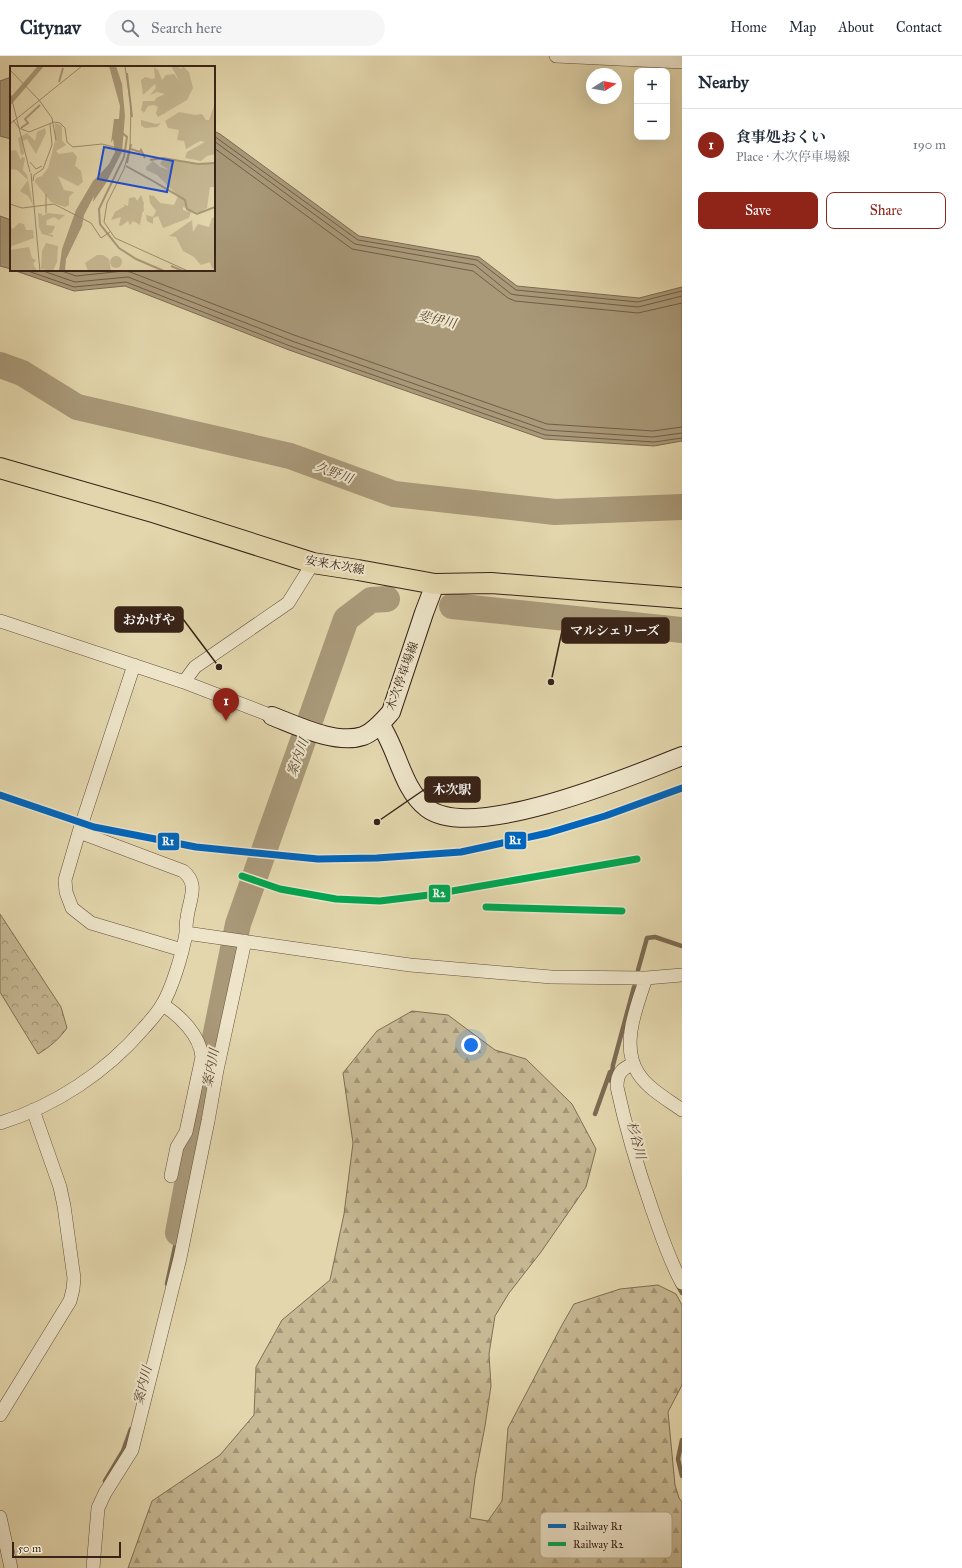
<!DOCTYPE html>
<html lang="en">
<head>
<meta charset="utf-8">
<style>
	:root { --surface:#fff; --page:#f6f6f7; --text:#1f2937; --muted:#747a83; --line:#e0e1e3; --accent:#8f2418 }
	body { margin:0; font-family:"IM FELL Great Primer","Noto Serif JP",serif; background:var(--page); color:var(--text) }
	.controls { position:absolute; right:12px; top:12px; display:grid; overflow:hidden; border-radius:8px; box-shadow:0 4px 16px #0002 }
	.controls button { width:36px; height:36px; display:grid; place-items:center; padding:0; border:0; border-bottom:1px solid var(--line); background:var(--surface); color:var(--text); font:20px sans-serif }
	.compass { position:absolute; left:586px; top:12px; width:36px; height:36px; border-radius:50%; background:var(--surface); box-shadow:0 4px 16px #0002; rotate:79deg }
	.scale { position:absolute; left:12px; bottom:10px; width:109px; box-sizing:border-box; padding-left:4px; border:2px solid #382317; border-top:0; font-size:11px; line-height:14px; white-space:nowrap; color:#382317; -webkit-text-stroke:3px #ede4c9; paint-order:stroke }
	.you { position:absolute; left:471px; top:989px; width:14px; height:14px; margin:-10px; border:3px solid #fff; border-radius:50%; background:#1a73e8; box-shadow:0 0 0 6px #1a73e833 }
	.badge { display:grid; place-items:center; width:26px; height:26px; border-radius:50%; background:var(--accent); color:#fff; font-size:13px; font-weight:700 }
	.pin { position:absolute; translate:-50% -33px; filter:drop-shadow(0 1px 2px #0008) }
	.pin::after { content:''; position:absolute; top:21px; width:14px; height:12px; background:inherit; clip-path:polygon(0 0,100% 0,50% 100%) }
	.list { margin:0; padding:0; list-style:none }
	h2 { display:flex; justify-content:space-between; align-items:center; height:52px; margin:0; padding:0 16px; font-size:17px }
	h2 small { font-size:13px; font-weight:400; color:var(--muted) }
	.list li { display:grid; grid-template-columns:26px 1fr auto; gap:12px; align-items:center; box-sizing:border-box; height:72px; padding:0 16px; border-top:1px solid var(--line) }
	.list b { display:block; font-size:15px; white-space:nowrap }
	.list p { margin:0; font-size:13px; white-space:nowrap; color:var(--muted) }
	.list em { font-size:13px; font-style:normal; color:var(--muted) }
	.actions { display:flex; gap:8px; padding:12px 16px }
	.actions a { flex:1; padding:9px 0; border:1px solid var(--accent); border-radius:8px; text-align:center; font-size:14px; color:var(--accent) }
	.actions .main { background:var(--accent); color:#fff }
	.icon { flex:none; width:22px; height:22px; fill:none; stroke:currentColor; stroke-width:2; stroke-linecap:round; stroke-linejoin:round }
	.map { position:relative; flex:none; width:682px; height:1512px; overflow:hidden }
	header { display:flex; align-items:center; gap:24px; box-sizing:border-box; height:56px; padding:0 20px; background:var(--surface); border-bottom:1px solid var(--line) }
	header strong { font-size:19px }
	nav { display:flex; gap:22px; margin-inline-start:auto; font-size:14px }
	.search { width:280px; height:36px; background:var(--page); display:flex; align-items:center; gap:10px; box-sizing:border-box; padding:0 14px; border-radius:22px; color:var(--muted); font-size:15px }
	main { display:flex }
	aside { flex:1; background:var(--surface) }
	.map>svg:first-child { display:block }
	.forest { fill:url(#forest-firs); stroke:#7f6e55 }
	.park { fill:url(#park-crowns); stroke:#7f6e55 }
	.water { fill:#a99979; stroke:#7c6a52 }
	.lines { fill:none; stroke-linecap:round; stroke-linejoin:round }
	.shore { stroke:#705e48; stroke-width:1 }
	.stream { stroke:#7c6a52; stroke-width:4.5 }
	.river { stroke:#a99979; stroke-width:26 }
	.street-casing { stroke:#63503c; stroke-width:14 }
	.secondary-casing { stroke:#382317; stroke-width:20 }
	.primary-casing { stroke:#382317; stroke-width:22 }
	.street { stroke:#ede4c9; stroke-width:13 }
	.secondary { stroke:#ede4c9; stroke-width:18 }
	.primary { stroke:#e3d6ac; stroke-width:20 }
	.rail-1-casing { stroke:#ede4c9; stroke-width:10 }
	.rail-2-casing { stroke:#ede4c9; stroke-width:10 }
	.rail-1 { stroke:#0065bd; stroke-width:7 }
	.rail-2 { stroke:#00a651; stroke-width:7 }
	.labels { text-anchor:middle; stroke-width:4; stroke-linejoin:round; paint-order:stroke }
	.street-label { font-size:12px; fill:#382317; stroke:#ede4c9 }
	.water-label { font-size:13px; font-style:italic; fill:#5a4634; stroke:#ede4c9 }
	.inset-river { fill:none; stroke:#a99979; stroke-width:2 }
	.inset-road { fill:none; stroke:#9f8e70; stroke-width:1 }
	.view { fill:#1d4ed8; fill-opacity:0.15; stroke:#1d4ed8; stroke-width:2 }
	.inset-edge { fill:none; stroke:#382317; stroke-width:2 }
	.key { fill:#ede4c9; stroke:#b7aa94; stroke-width:1 }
	.key-label { font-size:11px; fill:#382317 }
	.leader { fill:none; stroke:#382317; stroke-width:1.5 }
	.callout-dot { fill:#382317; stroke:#ede4c9; stroke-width:1.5 }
	.callout { fill:#382317; stroke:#382317; stroke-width:1.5 }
	.callout-label { font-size:13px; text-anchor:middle; font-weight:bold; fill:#fff }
	.line-badge { stroke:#ede4c9; stroke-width:1.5 }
	.badge-label { font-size:11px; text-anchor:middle; font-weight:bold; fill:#fff }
</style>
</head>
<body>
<header>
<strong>Citynav</strong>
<div class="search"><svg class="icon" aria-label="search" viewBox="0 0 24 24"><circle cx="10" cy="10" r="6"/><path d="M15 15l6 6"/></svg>Search here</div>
<nav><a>Home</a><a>Map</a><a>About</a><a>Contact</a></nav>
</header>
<main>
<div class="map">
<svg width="682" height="1512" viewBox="0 0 682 1512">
	<defs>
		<pattern id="forest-firs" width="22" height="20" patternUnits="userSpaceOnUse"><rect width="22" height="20" fill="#c6b893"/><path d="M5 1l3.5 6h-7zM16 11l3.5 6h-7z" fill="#a29577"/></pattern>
		<pattern id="park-crowns" width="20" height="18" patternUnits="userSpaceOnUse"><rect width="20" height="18" fill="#c6b893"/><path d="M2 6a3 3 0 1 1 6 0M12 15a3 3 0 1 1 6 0" fill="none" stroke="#a29577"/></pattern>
	</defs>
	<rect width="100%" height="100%" fill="#e3d6ac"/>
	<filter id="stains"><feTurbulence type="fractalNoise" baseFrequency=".005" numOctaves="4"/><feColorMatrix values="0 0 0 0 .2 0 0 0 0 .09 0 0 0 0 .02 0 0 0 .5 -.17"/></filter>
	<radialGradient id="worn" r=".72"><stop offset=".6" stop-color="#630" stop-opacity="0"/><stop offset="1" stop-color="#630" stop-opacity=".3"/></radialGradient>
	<!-- forest -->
	<path class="forest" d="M412,955L448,959L495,994L526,1003L572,1048L596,1093L586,1131L541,1196L509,1237L495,1260L489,1298L491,1330L485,1370L475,1422L470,1462L488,1465L502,1445L508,1372L562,1269L574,1248L620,1233L658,1229L676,1238L682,1249V1329L668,1356L675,1429L679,1442L682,1446V1512H128L152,1445L220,1399L254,1359L256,1311L282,1264L330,1224L344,1158L353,1087L343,1017L377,975Z"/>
	<!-- park -->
	<path class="park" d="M0,858L61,951L67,972C59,983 50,991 38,998L0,936Z"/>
	<!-- water -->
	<path class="water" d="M11,21V83L0,80V25Z
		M214,75L220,78L359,180L479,201L517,230L639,242L682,231V385L654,390L544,383L289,294L125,230L74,235L13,214H214Z
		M0,160L11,164V213L0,210Z"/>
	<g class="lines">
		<!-- shore -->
		<path class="shore" d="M214,80L358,184L477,204L516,234L638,246L682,235
			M214,85L355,188L475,209L511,238L516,239L638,251L682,240
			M214,92L352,193L473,215L508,242L515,245L638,257L682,247
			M25,214L74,231L126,226L290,290L545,379L654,386L682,382
			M40,214L75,226L128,221L292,285L546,374L653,381L682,377
			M59,214L76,220L124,215L130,216L294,279L547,368L653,375L682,371"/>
		<!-- stream -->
		<path class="stream" d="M638,914L647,882L655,881L682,890
			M611,1025L613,1009L634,931
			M595,1058L610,1016
			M167,1228L178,1177
			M677,1228L682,1237
			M682,1384L678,1403L682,1420
			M105,1425L123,1395L131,1373"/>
		<!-- river -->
		<path class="river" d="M0,309L22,317L77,351L290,400L394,438L555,456L682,451
			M452,550L682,574
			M178,1177L205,1031L238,868L346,563L371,544L387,543"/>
		<defs>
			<path id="street" d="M556,0L682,6
				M0,565L184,626L272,660
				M134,609L79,776L65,824L66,836L72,852L91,867L182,894
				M184,626L195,611L288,547L313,507
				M186,877L410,909L551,921L646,922L682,919
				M646,922C637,950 620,989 638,1017C648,1033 667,1043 682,1054
				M163,949C180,960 200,979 202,1001L186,1076L177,1091L171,1120
				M633,1008C621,1013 617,1018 617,1031C626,1073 638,1113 652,1153C661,1178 669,1204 682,1227
				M0,1067C55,1050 106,1016 143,973C150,965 157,958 162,949C172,933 183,896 186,877C186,872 186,867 187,862C189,844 200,828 183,815L79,776
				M0,1359L70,1245L73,1233L74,1222L64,1150L60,1131L33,1054
				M0,1461L11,1512
				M93,1512L98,1452L105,1437L132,1394L180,1202L208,1065L217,1014L245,885"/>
			<path id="secondary" d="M272,660C298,670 336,689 363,680C374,676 384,664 391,656L424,557L435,528
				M380,668C398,694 402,733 427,752C472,787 632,720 682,700"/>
			<path id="primary" d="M0,412L156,457L313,507L358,514L435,528L491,527L682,542"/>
		</defs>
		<!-- street casing -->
		<use href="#street" class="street-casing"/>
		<!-- secondary casing -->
		<use href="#secondary" class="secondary-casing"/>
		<!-- primary casing -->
		<use href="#primary" class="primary-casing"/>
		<!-- street -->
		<use href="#street" class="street"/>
		<!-- secondary -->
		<use href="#secondary" class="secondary"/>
		<!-- primary -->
		<use href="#primary" class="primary"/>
		<defs>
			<path id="rail-1" d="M0,739L94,771L196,791L318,803L377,802L461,796L548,777L605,760L682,732"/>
			<path id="rail-2" d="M242,820L280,833L336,843L380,845L429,839L637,803
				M486,851L622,855"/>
		</defs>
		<!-- rail-1 casing -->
		<use href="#rail-1" class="rail-1-casing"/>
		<!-- rail-2 casing -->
		<use href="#rail-2" class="rail-2-casing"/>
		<!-- rail-1 -->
		<use href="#rail-1" class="rail-1"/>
		<!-- rail-2 -->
		<use href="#rail-2" class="rail-2"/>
	</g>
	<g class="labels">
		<!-- street labels -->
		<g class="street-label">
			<text transform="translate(335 509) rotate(10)" y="4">安来木次線</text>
			<text transform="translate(402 620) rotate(-70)" y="4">木次停車場線</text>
		</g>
		<!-- water labels -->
		<g class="water-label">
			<text transform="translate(437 263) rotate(13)" y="5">斐伊川</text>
			<text transform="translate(334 416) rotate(20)" y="5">久野川</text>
			<text transform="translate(297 701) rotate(-70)" y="5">案内川</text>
			<text transform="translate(210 1012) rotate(-79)" y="5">案内川</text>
			<text transform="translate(637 1084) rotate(75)" y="5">杉谷川</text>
			<text transform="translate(142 1329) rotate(-76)" y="5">案内川</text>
		</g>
	</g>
	<!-- overview -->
	<g transform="translate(10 10)">
		<rect width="205" height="205" fill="#e3d6ac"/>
		<path d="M161,0H168L171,3L173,0L179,6L183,22L177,34L148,51L146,47L148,41L144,39L138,40L134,47L131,44L133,35H145L146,32L155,28L147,26L140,29L146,22L145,18L133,29L131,14L135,11L142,13L145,12L144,1L148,4L152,14L156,9L164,8L170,16ZM205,37V88L197,90L191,95L175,92L177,86L195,76L190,75L176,83L174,75L167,74L169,64L158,62L155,55L169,46L185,49L192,48L196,54H199ZM131,54L146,58L151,57L147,61L135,62L131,59ZM45,57L52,60V74L56,79L46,85L49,88L63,86L67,91L65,100L71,105L73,116L68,120L48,110L54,124L64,126L59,131V139L55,141L41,136L25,116L26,112L32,110L38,102L45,75ZM35,62L36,67L26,88L17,73L13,75L14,88L11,89L8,72L17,67L25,75L27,66ZM6,84L11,94L12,91L15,92L13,104L17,109L23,139L18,130L10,125L18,114L7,104L0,103V85ZM153,92L191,98L205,96V121H200L197,142L189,147L173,141V144L181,146L179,152L153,162L148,150L143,152V158L137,155L136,149L143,151L146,145L140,137L139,129L144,130L150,137L164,139L168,130L147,109L136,104V101L143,95L150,101L159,104L150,98ZM131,129L134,137L130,159L123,155L120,159L118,155L111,160L109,159L111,151L101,154L105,146L115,140L113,138L118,140L119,132L125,131L127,135ZM38,147L55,149L49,154L44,151L37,154L36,159L45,160L42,167L38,168L43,169V171L32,168L29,161L28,147L32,148V153V150ZM205,151V203L202,202L200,196L191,199L184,191L173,185L166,171L159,170L182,154L183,166L188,158L199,161L202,152ZM9,157L14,158L16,164H23L24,172L2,180L0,184L19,181L22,192L26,194L23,198L27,205H0V160L3,163ZM36,177L48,180L47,196L43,205L31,203L32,185ZM93,189L99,193L101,205H78L75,197L87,189Z" fill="#c6b893"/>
		<path d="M121,132L133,137L134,145L126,151L119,152L110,146L122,149L125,141Z" fill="#c6b893"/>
		<path d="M100 196a6 6 0 1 1 12 0a6 6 0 1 1-12 0Z" fill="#c6b893"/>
		<path d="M28,0H34L0,40V32ZM99,0H106L112,18L115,50L112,86L96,117L83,136L84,130L74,149L72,160L56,193L55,205H49L52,183L66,144L83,115L87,111L89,114L90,108L99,98L105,86L103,73L101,77L104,53H109L110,40Z" fill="#a99979"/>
		<path class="inset-river" d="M117,7L122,51M49,16L53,2M11,62L18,57L15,53L30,39M110,65L117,71L114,91L89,143L90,158L109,182L126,193L154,205M121,83L130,86L131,84L135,92M140,94L153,92L188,98L205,97M117,97L121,78M116,100L143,115M143,115L175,134L177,143L187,148L205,141M161,200L173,205"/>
		<path class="inset-road" d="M115,0L121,41L120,81L114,103L97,137L94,156L105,172L178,205M0,4L29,34M0,26L20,106M29,34L42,52L46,74M3,54L9,62L19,66L44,56L50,57L55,62L57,76L63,81L92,78L119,85M0,58L72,0M20,96L26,103L32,100M21,107L30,205M23,115L24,109L33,103L42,79L40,58M0,138L12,142L44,138L81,157L91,172L100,166M36,147V128"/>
		<path class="view" d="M94,81L163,95L157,126L88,113Z"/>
		<rect width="205" height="205" class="inset-edge"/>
	</g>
	<!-- legend -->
	<rect x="540" y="1456" width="132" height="46" rx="6" class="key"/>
	<rect x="548" y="1468" width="18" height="4" fill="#0065bd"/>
	<rect x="548" y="1486" width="18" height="4" fill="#00a651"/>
	<g class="key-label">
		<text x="573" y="1474">Railway R1</text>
		<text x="573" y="1492">Railway R2</text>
	</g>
	<!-- callouts -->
	<path class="leader" d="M219 611L183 563M551 626L562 575M377 766L425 733"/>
	<g class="callout-dot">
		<circle cx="219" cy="611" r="4"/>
		<circle cx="551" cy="626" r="4"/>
		<circle cx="377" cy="766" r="4"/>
	</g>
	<g class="callout">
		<rect x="115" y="551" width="68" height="25" rx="4"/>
		<rect x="562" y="562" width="107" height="25" rx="4"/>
		<rect x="425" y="721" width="55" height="25" rx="4"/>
	</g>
	<g class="callout-label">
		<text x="149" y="568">おかげや</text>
		<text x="615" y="579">マルシェリーズ</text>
		<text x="452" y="738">木次駅</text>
	</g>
	<g class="line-badge">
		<rect x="504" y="775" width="23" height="19" rx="4" fill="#0065bd"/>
		<rect x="157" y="776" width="23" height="19" rx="4" fill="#0065bd"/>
		<rect x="428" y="828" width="23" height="19" rx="4" fill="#00a651"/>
	</g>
	<g class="badge-label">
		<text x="515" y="788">R1</text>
		<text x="168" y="789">R1</text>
		<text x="439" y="841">R2</text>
	</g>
	<rect width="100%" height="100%" filter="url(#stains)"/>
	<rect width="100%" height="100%" fill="url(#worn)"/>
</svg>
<div class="controls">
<button>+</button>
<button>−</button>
</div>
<svg class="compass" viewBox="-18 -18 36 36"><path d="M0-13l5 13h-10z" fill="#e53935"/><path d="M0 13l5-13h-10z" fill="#747a83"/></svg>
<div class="scale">50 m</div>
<div class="you"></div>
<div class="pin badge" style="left:226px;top:665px">1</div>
</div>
<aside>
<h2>Nearby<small></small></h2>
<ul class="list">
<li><span class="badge">1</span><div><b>食事処おくい</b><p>Place · 木次停車場線</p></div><em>190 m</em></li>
</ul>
<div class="actions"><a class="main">Save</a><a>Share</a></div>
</aside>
</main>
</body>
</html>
